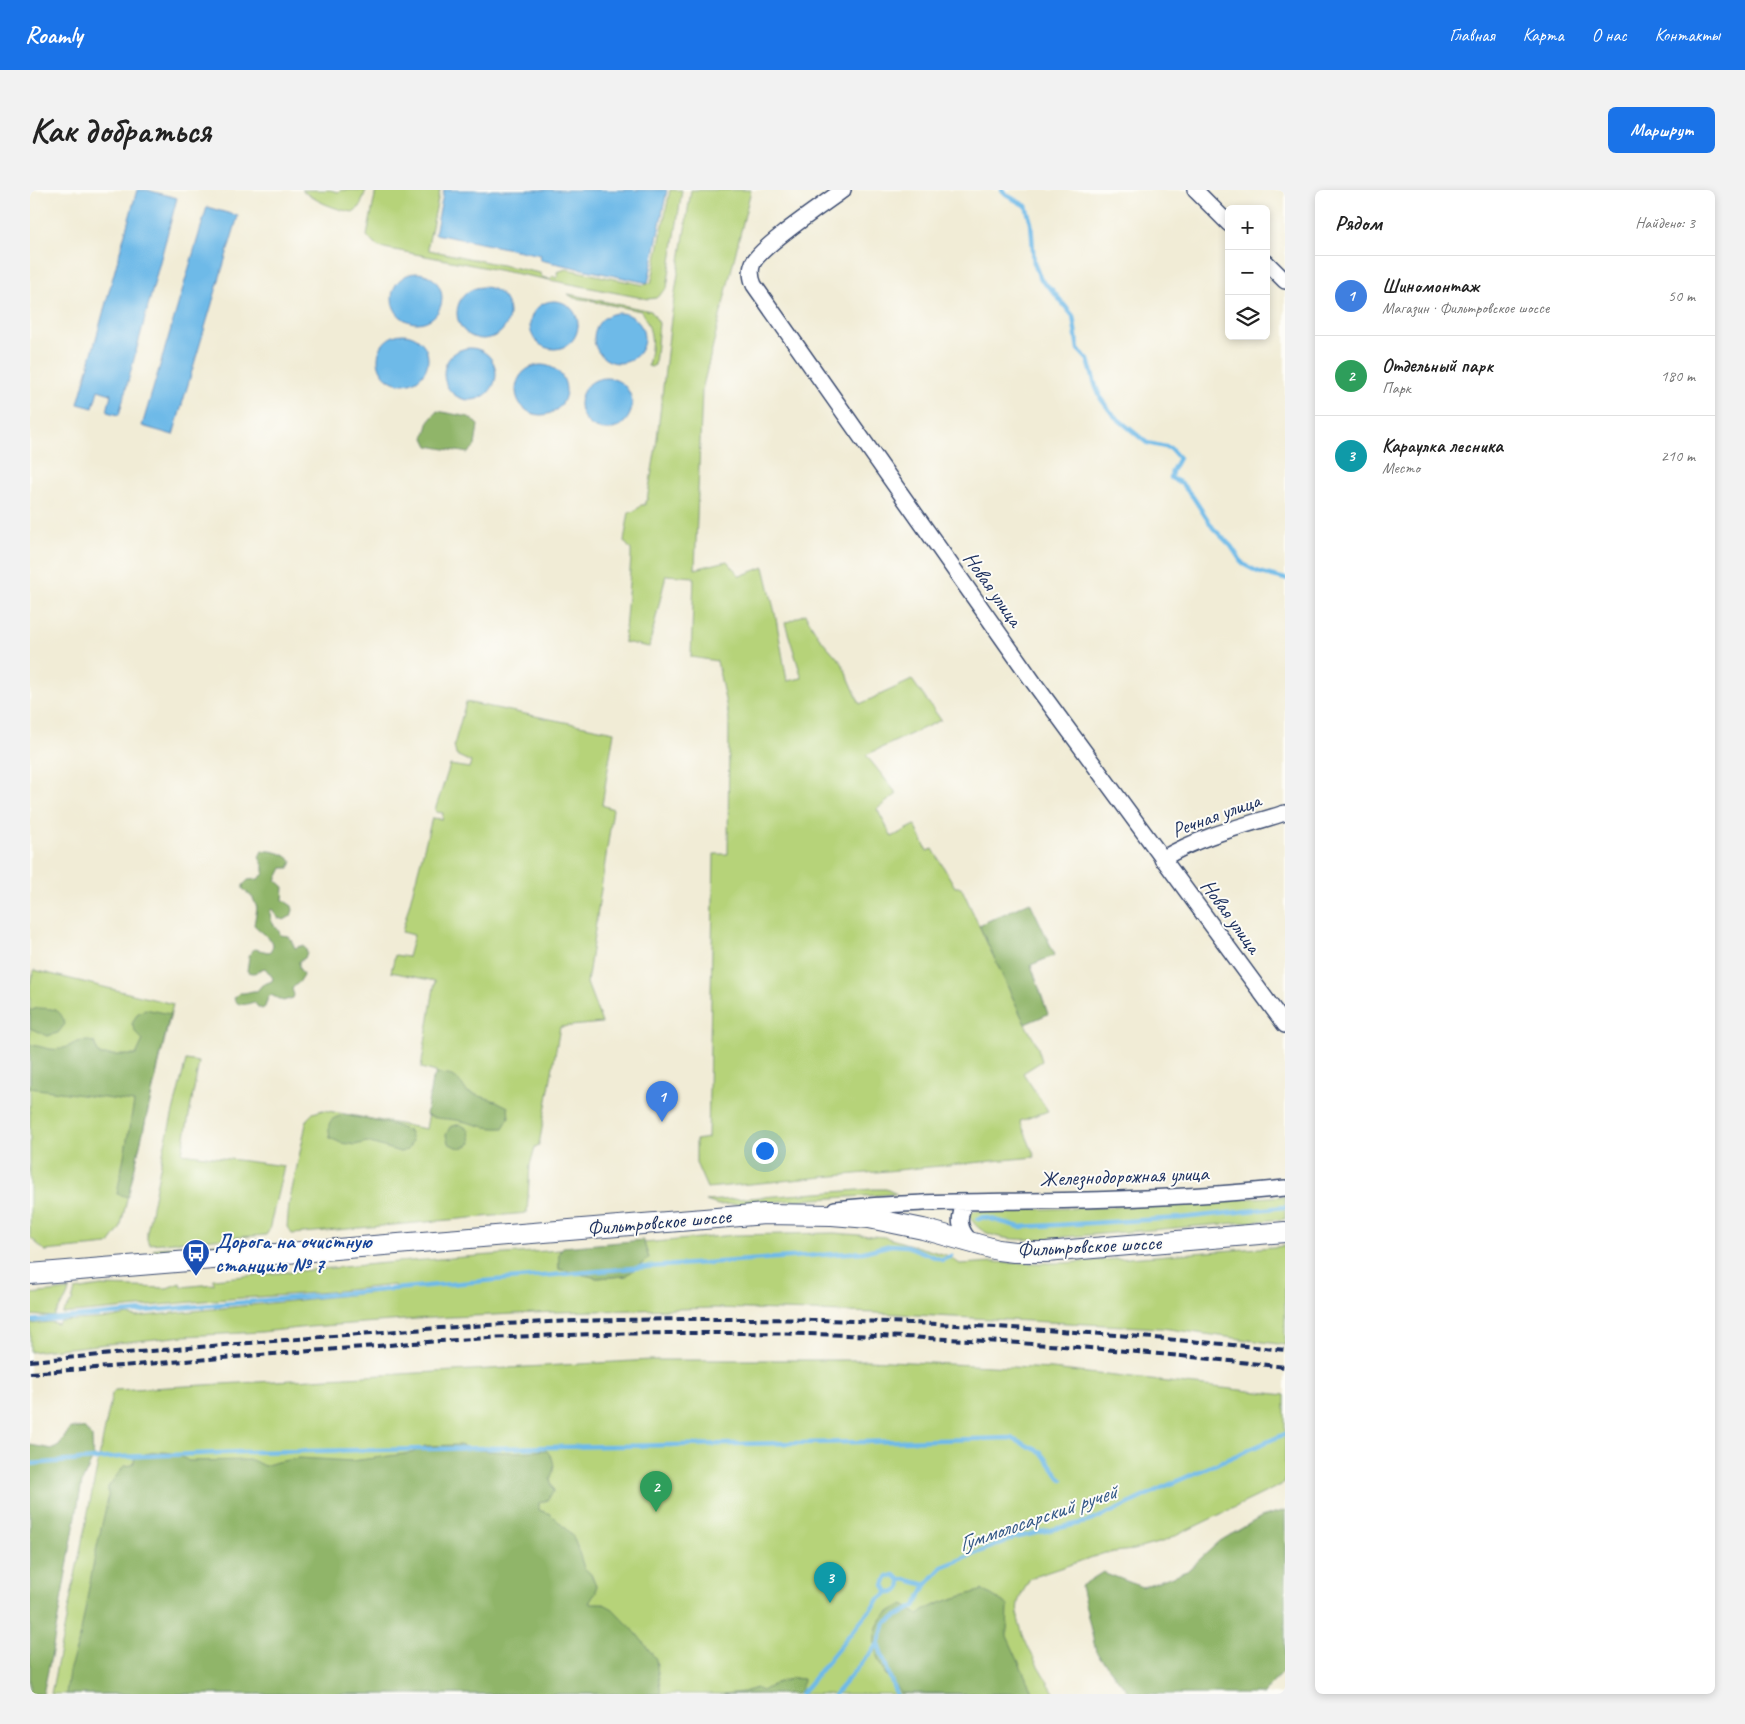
<!DOCTYPE html>
<html lang="ru">
<head>
<meta charset="utf-8">
<style>
	:root { --surface:#fff; --page:#f2f2f2; --text:#222; --muted:#767676; --line:#e0e0e0; --accent:#1a73e8 }
	body { margin:0; font-family:Caveat,sans-serif; background:var(--page); color:var(--text) }
	.controls { position:absolute; right:15px; top:15px; display:grid; overflow:hidden; border-radius:8px; box-shadow:0 2px 8px #0003 }
	.controls button { width:45px; height:45px; display:grid; place-items:center; padding:0; border:0; border-bottom:1px solid var(--line); background:var(--surface); color:var(--text); font:25px sans-serif }
	.you { position:absolute; left:734px; top:960px; width:18px; height:18px; margin:-12px; border:4px solid #fff; border-radius:50%; background:#1a73e8; box-shadow:0 0 0 8px #1a73e833 }
	.badge { display:grid; place-items:center; width:32px; height:32px; border-radius:50%; background:var(--accent); color:#fff; font-size:16px; font-weight:700 }
	.pin { position:absolute; translate:-50% -41px; filter:drop-shadow(0 1px 2px #0008) }
	.pin::after { content:''; position:absolute; top:26px; width:18px; height:15px; background:inherit; clip-path:polygon(0 0,100% 0,50% 100%) }
	.list { margin:0; padding:0; list-style:none }
	h2 { display:flex; justify-content:space-between; align-items:center; height:65px; margin:0; padding:0 20px; font-size:21px }
	h2 small { font-size:16px; font-weight:400; color:var(--muted) }
	.list li { display:grid; grid-template-columns:32px 1fr auto; gap:15px; align-items:center; box-sizing:border-box; height:80px; padding:0 20px; border-top:1px solid var(--line) }
	.list b { display:block; font-size:19px; white-space:nowrap }
	.list p { margin:0; font-size:16px; white-space:nowrap; color:var(--muted) }
	.list em { font-size:16px; font-style:normal; color:var(--muted) }
	.icon { flex:none; width:28px; height:28px; fill:none; stroke:currentColor; stroke-width:2; stroke-linecap:round; stroke-linejoin:round }
	.map { position:relative; flex:none; width:1255px; height:1504px; overflow:hidden; border-radius:8px }
	header { display:flex; align-items:center; gap:30px; box-sizing:border-box; height:70px; padding:0 25px; background:var(--accent); color:#fff }
	header strong { font-size:24px }
	nav { display:flex; gap:28px; margin-inline-start:auto; font-size:18px }
	.intro { display:flex; align-items:center; justify-content:space-between; box-sizing:border-box; height:120px; padding:0 30px }
	h1 { margin:0; font-size:35px }
	.button { padding:12px 22px; border-radius:8px; background:var(--accent); color:#fff; font-size:18px; font-weight:700 }
	main { display:flex; gap:30px; padding:0 30px }
	aside { flex:1; background:var(--surface); border-radius:8px; box-shadow:0 2px 8px #0003 }
	.map>svg:first-child { display:block }
	.green { fill:#b6d379; stroke:#68816c }
	.forest { fill:#90b569; stroke:#567264 }
	.water { fill:#6ebae8; stroke:#4474a3 }
	.lines { fill:none; stroke-linecap:round; stroke-linejoin:round }
	.stream { stroke:#6ebae8; stroke-width:4.5 }
	.minor-casing { stroke:#3b4b70; stroke-width:18 }
	.secondary-casing { stroke:#3b4b70; stroke-width:22 }
	.minor { stroke:#fff; stroke-width:15 }
	.secondary { stroke:#fff; stroke-width:20 }
	.rail { stroke:#1b2f5e; stroke-width:4; stroke-dasharray:8 4; stroke-linecap:butt }
	.labels { text-anchor:middle; stroke-width:4; stroke-linejoin:round; paint-order:stroke }
	.street-label { font-size:21px; fill:#1b2f5e; stroke:#fdfcf7 }
	.transit-label { font-size:21px; font-weight:bold; fill:#164399; stroke:#fdfcf7; text-anchor:start }
	.water-label { font-size:22px; font-style:italic; fill:#345987; stroke:#fdfcf7 }
</style>
</head>
<body>
<header>
<strong>Roamly</strong>
<nav><a>Главная</a><a>Карта</a><a>О нас</a><a>Контакты</a></nav>
</header>
<div class="intro"><h1>Как добраться</h1><a class="button">Маршрут</a></div>
<main>
<div class="map">
<svg width="1255" height="1504" viewBox="0 0 1255 1504">
	<rect width="100%" height="100%" fill="#fdfcf7"/>
	<filter id="ink" filterUnits="userSpaceOnUse"><feTurbulence type="fractalNoise" baseFrequency=".02" numOctaves="2"/><feDisplacementMap in="SourceGraphic" scale="10" xChannelSelector="R" yChannelSelector="G"/><feConvolveMatrix kernelMatrix="1 2 1 2 8 2 1 2 1" color-interpolation-filters="sRGB"/></filter>
	<filter id="wash" filterUnits="userSpaceOnUse"><feTurbulence type="fractalNoise" baseFrequency=".0096" numOctaves="4" result="noise"/><feDisplacementMap in="SourceGraphic" scale="20" xChannelSelector="R" yChannelSelector="G"/><feGaussianBlur stdDeviation="1.12" result="paint"/><feColorMatrix in="noise" values="0 0 0 0 0 0 0 0 0 0 0 0 0 0 0 0 0 1.4 0 .05"/><feComposite in="paint" operator="in"/></filter>
	<g filter="url(#wash)">
		<rect width="100%" height="100%" fill="#f1ecd6"/>
		<!-- green -->
		<path class="green" d="M272,0H300L308,2L311,0H336L330,17L323,22C306,20 285,11 272,0Z
			M346,0H410L398,55L399,60L510,83L512,87L520,89L524,85L525,88L528,87L527,82L536,79L614,95L621,93L623,85L640,0H652L637,98L626,108L618,109L349,57L344,54L337,46Z
			M661,0H721L672,200L665,379L697,371L710,386L734,377L745,423L757,491L772,488L755,433L775,424L789,447L812,473L830,514L882,490L911,530L836,565L867,604L847,619L862,647L885,635L897,661L903,659L925,697H931L995,834L1007,855L1012,871L993,883L1018,921L990,931L1005,967L677,998L666,973V950L678,948L684,664H698L699,529L687,471L661,467L664,387L636,385L619,457L594,452L601,368V360L594,351L599,322L605,321L611,315H615V311L617,310L626,257L641,129Z
			M538,104L621,121L629,133L625,175L621,177L618,176C623,151 624,143 611,121L566,112L565,111L544,108Z
			M436,512L584,542L572,615L583,619L557,793L572,833L530,837L509,955L505,957L500,975L497,1023L262,1044L257,1037L259,1014L277,929L283,923L293,920L396,939L406,882L391,878L405,791L361,782L365,765L378,767L384,745L372,742L402,628L412,629L413,623L406,622L405,620L420,575L439,578L441,572L426,565L424,555Z
			M4,780L143,814L90,1039L78,1055L15,1061L0,1047V795Z
			M156,870L169,872L152,963L254,976L239,1040L236,1045L119,1054L117,1049V1042L134,958Z
			M843,999H856L867,1004L688,1015L676,1011Z
			M1255,1006V1029L1010,1049C987,1050 950,1051 939,1025L941,1021L1087,1017Z
			M804,1043L854,1047L916,1065L930,1074L965,1072L977,1073H1034L1255,1056V1155L1132,1138L848,1123L685,1118L525,1122L401,1128L279,1137L231,1142L154,1146L0,1162V1134L20,1132L28,1134L30,1131L82,1128L98,1125L106,1127L367,1100L364,1095L298,1102L184,1110L32,1124L42,1111L45,1100L71,1096L137,1098L150,1093L151,1097L184,1094L183,1089L367,1072L530,1060L529,1079L567,1088L596,1086L619,1068L614,1053L704,1045Z
			M231,1050L222,1056L134,1063L123,1060L128,1058Z
			M39,1100C36,1114 28,1116 24,1127L0,1125V1104Z
			M621,1170H838L1022,1179L1255,1205V1293L1135,1351L1103,1360L1075,1363L1000,1388C997,1396 990,1405 988,1413C983,1440 1012,1482 1025,1504H21L82,1204L85,1200Z"/>
		<!-- forest -->
		<path class="forest" d="M407,221L439,227L448,235L445,256L438,263L398,256L394,248L399,231Z
			M232,661C242,660 256,663 262,672L259,678H252L246,690L254,697L253,710L262,716L263,720L261,726L254,730L248,728L242,719L240,721C240,725 241,730 242,732C245,738 249,738 250,745L259,746L265,758L271,756H274L277,762L275,768L269,771V778L273,784C271,794 266,793 262,799L264,805L263,808L253,811L241,805L238,807L235,817L232,819L228,817L224,812C216,814 212,817 205,811L204,808L209,803C216,804 222,800 227,801L232,795L242,791L243,788L235,778C227,780 226,786 217,781L219,767L222,760L225,759L238,762L241,761L243,755L242,751L224,735L227,718L223,708L213,699V695L218,690L228,689L234,684V677L229,667Z
			M1000,712L1025,765L1001,775L1018,824L995,834L949,735Z
			M7,818C23,819 30,817 35,834L28,843L17,846L0,838V821Z
			M115,819L140,824L98,1007L87,1004L104,912L0,898V855C9,855 20,861 29,859C44,857 44,848 64,852L69,865H106L113,850L106,843L102,834L107,824Z
			M406,884C425,885 427,886 437,902L466,911L478,917L479,928L473,938C454,939 448,934 431,931C419,928 407,930 396,925L402,890Z
			M315,925L364,935L379,941L382,951L378,960L370,962L337,952L325,955L311,953L300,948C297,932 299,928 315,925Z
			M430,934L439,940L441,953C433,960 426,958 418,953L416,945L420,937Z
			M613,1050L619,1068L596,1086L567,1088L529,1079C529,1071 527,1063 533,1057Z
			M40,1238H54L62,1247L63,1268L52,1292L22,1462L13,1504H0V1255L23,1259L29,1256Z
			M429,1255C457,1264 487,1263 516,1260C525,1270 526,1277 520,1289L524,1301L517,1310L509,1313V1320L521,1324L541,1344L545,1350L554,1378L561,1384L566,1396V1402L559,1413H572L583,1419L606,1443L626,1469L631,1504H36L39,1481L50,1447L64,1370L78,1308V1297L94,1276L103,1275L105,1268C120,1260 145,1259 158,1271L222,1270L234,1276L247,1272L269,1268L322,1271L382,1263L395,1256Z
			M1255,1320V1479L1233,1504H1100L1066,1462L1051,1396L1073,1382L1112,1397L1157,1381L1190,1351L1231,1327Z
			M953,1400L978,1415L977,1446L1002,1501L1001,1504L871,1503C866,1495 858,1489 854,1482C838,1454 841,1426 873,1415L889,1425C900,1413 937,1405 953,1400Z
			M763,1488L773,1489L771,1501L768,1504H694L713,1502L726,1498L732,1501L746,1493Z"/>
		<!-- water -->
		<path class="water" d="M107,0H117L147,8L89,225L77,222L81,204L68,200L63,218L48,214Z
			M414,0H637L618,93L510,70L511,65L405,44Z
			M177,17L208,26L143,245L112,236Z
			M362 108a25 25 0 1 1 50 0a25 25 0 1 1-50 0Z
			M427 123a26 26 0 1 1 52 0a26 26 0 1 1-52 0Z
			M500 135a24 24 0 1 1 48 0a24 24 0 1 1-48 0Z
			M564 148a25 25 0 1 1 50 0a25 25 0 1 1-50 0Z
			M348 169a25 25 0 1 1 50 0a25 25 0 1 1-50 0Z
			M414 184a26 26 0 1 1 52 0a26 26 0 1 1-52 0Z
			M486 200a25 25 0 1 1 50 0a25 25 0 1 1-50 0Z
			M550 214a26 26 0 1 1 52 0a26 26 0 1 1-52 0Z"/>
		<g class="lines">
			<!-- stream -->
			<path class="stream" d="M972,0L978,6L996,16L1001,33L1004,73L1011,90L1022,100L1043,126L1048,159L1058,170L1066,197L1071,209L1083,225L1117,253L1140,258L1149,268L1142,281L1141,288L1151,293L1163,307L1183,338L1201,356L1213,374L1228,382L1255,389
				M948,1029L954,1027L990,1037L1151,1028L1255,1017
				M0,1131L603,1078L833,1062L861,1055L877,1056L912,1070L921,1066
				M0,1274L90,1267L213,1262L832,1252L981,1248L1011,1262L1032,1290
				M871,1391L874,1389L896,1395
				M858,1402L854,1395L857,1387L865,1385L871,1391
				M771,1504L848,1410L858,1402L864,1403L870,1399L871,1391
				M805,1504L848,1454
				M866,1504L848,1454L855,1433L885,1416L896,1395L912,1377L984,1348L1060,1331L1086,1320L1129,1299L1255,1244"/>
		</g>
	</g>
	<g filter="url(#ink)">
		<g class="lines">
			<defs>
				<path id="minor" d="M813,0C794,14 731,56 723,73C720,80 721,88 724,95L1004,493L1255,835
					M1165,0L1199,34
					M1236,72L1255,91
					M1132,669C1170,646 1213,636 1255,623
					M935,1012C928,1028 928,1039 941,1052
					M805,1019C869,1012 933,1012 998,1011C1084,1010 1170,1007 1255,998"/>
				<path id="secondary" d="M0,1084L735,1024L802,1025L839,1028L893,1039L968,1060L984,1062H1016L1255,1042"/>
			</defs>
			<!-- minor casing -->
			<use href="#minor" class="minor-casing"/>
			<!-- secondary casing -->
			<use href="#secondary" class="secondary-casing"/>
			<!-- minor -->
			<use href="#minor" class="minor"/>
			<!-- secondary -->
			<use href="#secondary" class="secondary"/>
			<!-- rail -->
			<path class="rail" d="M0,1171C105,1162 210,1154 315,1145C407,1138 500,1131 593,1130C814,1125 1035,1138 1255,1160
				M0,1183C107,1175 214,1166 321,1158C382,1153 443,1148 504,1146C755,1137 1005,1148 1255,1177"/>
		</g>
	</g>
	<!-- icons -->
	<defs>
		<symbol id="bus-pin" viewBox="-11 -11 22 30"><path d="M0 17L-7.5 6A9.5 9.5 0 1 1 7.5 6Z" fill="#1a4fb4" stroke="#fdfcf7"/><path d="M-5-6H5V4H4V6H2V4H-2V6H-4V4H-5ZM-3.5-4V0h7V-4ZM-3.5 1.2v1.5H-2V1.2ZM2 1.2v1.5H3.5V1.2Z" fill="#fff"/></symbol>
	</defs>
	<g fill-rule="evenodd">
		<use href="#bus-pin" x="150" y="1047" width="32" height="43"/>
	</g>
	<g class="labels">
		<!-- street labels -->
		<g class="street-label">
			<text transform="translate(963 399) rotate(55)" y="7">Новая улица</text>
			<text transform="translate(1186 625) rotate(-20)" y="7">Речная улица</text>
			<text transform="translate(1201 726) rotate(54)" y="7">Новая улица</text>
			<text transform="translate(1094 986) rotate(-2)" y="7">Железнодорожная улица</text>
			<text transform="translate(629 1032) rotate(-5)" y="7">Фильтровское шоссе</text>
			<text transform="translate(1059 1056) rotate(-3)" y="7">Фильтровское шоссе</text>
		</g>
		<!-- transit labels -->
		<g class="transit-label">
			<text x="185" y="1058">Дорога на очистную<tspan x="185" dy="24">станцию № 7</tspan></text>
		</g>
		<!-- water labels -->
		<g class="water-label">
			<text transform="translate(1007 1327) rotate(-19)" y="8">Гуммолосарский ручей</text>
		</g>
	</g>
</svg>
<div class="controls">
<button>+</button>
<button>−</button>
<button><svg class="icon" aria-label="layers" viewBox="0 0 24 24"><path d="M12 4l9 5-9 5-9-5zM3 14l9 5 9-5"/></svg></button>
</div>
<div class="you"></div>
<div class="pin badge" style="left:632px;top:932px;background:#3f7fe0">1</div>
<div class="pin badge" style="left:626px;top:1322px;background:#2e9e5b">2</div>
<div class="pin badge" style="left:800px;top:1413px;background:#0f9aa8">3</div>
</div>
<aside>
<h2>Рядом<small>Найдено: 3</small></h2>
<ul class="list">
<li><span class="badge" style="background:#3f7fe0">1</span><div><b>Шиномонтаж</b><p>Магазин · Фильтровское шоссе</p></div><em>50 m</em></li>
<li><span class="badge" style="background:#2e9e5b">2</span><div><b>Отдельный парк</b><p>Парк</p></div><em>180 m</em></li>
<li><span class="badge" style="background:#0f9aa8">3</span><div><b>Караулка лесника</b><p>Место</p></div><em>210 m</em></li>
</ul>
</aside>
</main>
</body>
</html>
